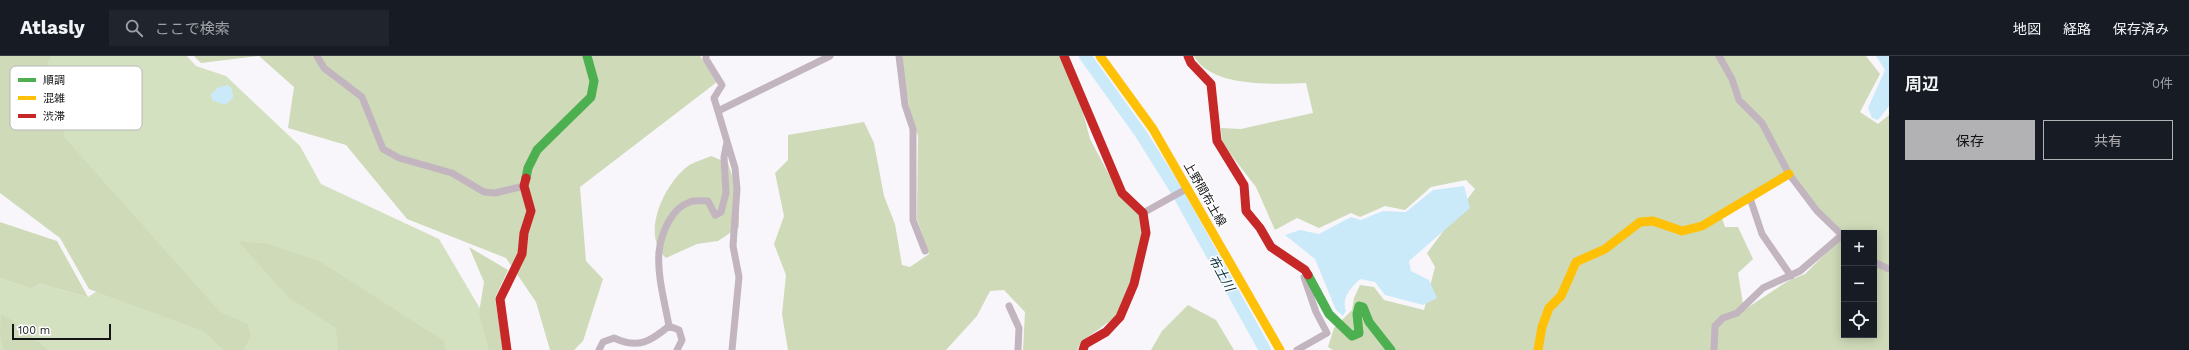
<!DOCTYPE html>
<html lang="ja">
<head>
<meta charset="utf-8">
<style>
	:root { --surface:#171b24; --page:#20242c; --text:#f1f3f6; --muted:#9ea1a6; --line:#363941; --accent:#b2b2b5 }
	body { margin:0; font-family:"Work Sans","Noto Sans JP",sans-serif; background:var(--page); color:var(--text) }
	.controls { position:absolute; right:12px; bottom:12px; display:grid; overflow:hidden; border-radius:0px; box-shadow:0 2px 10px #0003 }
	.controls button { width:36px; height:36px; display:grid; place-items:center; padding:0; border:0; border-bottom:1px solid var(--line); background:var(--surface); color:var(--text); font:20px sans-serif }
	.scale { position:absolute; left:12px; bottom:10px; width:99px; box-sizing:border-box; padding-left:4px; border:2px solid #141316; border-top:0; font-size:11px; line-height:14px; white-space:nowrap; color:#141316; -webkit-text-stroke:3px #fff; paint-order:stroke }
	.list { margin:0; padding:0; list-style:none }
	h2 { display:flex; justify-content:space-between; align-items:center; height:52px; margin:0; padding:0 16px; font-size:17px }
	h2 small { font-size:13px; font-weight:400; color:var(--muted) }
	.actions { display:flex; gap:8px; padding:12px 16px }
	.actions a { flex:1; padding:9px 0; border:1px solid var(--accent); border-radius:0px; text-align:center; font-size:14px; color:var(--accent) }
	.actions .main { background:var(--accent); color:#111 }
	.icon { flex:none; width:22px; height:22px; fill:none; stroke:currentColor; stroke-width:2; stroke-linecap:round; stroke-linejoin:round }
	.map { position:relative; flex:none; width:1889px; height:294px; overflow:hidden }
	header { display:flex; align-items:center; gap:24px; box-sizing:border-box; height:56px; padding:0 20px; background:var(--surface); border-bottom:1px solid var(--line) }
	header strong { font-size:19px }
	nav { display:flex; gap:22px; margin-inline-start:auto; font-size:14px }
	.search { width:280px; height:36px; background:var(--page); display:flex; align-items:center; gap:10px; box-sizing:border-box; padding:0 14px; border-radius:0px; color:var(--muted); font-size:15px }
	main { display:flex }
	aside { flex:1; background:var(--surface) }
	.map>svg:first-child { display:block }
	.green { fill:#d4e1c1 }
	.forest { fill:#cedab8; fill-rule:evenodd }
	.water { fill:#caeafa }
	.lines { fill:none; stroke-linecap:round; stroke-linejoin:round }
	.river { stroke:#caeafa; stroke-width:12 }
	.street { stroke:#c2b5bf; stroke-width:7 }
	.fast { stroke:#4caf50; stroke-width:9 }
	.slow { stroke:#ffc107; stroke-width:9 }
	.jam { stroke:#c62828; stroke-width:9 }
	.labels { text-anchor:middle; stroke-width:3; stroke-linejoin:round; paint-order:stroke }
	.street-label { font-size:12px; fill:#141316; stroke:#fff }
	.water-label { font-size:13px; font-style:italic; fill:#0d3341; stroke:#fff }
	.key { fill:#fff; stroke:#b8b8b9; stroke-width:1 }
	.key-label { font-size:11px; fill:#141316 }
</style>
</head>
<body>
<header>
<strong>Atlasly</strong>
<div class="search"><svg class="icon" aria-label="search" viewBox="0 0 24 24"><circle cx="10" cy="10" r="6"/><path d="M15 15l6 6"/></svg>ここで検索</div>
<nav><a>地図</a><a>経路</a><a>保存済み</a></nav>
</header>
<main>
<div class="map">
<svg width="1889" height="294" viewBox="0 0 1889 294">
	<rect width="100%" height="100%" fill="#f8f6fb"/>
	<!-- green -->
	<path class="green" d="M42,0H187L196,10L226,20L300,90L321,128L439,183L485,261L493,294H0V222L31,233L40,228L88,241L114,224L68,114Z"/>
	<!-- forest -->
	<path class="forest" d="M0,0H51L48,6L65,82L220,256L248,268L251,280L243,294H224L203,275L89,233L60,182L0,137Z
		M194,0H700L717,26L580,131L586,205L603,223L583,285L574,294H550L536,246L506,202L407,163L346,89L288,72L294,31L259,0L201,7Z
		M901,0H1061L1079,41L1090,83L1121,141L1140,159L1142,182L1132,222L1118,259L1081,286L1077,294H1023L1025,256L1004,234L990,235L977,260L946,294H788L782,258L786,219L774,188L784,160L775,117L788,104V79L864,66L874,87L884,140L895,168L902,209L910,211L929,198L917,163L918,80L910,56Z
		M1194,0H1866L1880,18L1860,56L1878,68L1889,59V294H1333L1328,291L1334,272L1352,254L1354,242L1360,229L1374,231L1384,244L1424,254L1435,211L1427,197L1475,133L1466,124L1431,131L1405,154L1385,150L1360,161L1351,157L1319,172L1297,162L1275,174L1256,131L1222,87L1221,72L1241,73L1313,57L1306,27C1275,28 1211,32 1194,0ZM1790,115L1818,153L1845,177H1874V279H1844V179L1805,218L1788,225L1744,254L1738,217L1753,203L1738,171H1725L1720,156Z
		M711,100L728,107L739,142V171L718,185L697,188L666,202C640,179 664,128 688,110C694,106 704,103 711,100Z
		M0,166L57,185L88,241L40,228L31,233L0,222Z
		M238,185L268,188L319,205L444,285L445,294H338L336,272L288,241Z
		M469,191L508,214L495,242L503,294H489L479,257L484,226Z
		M1188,249L1216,264L1234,294H1151L1162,275Z
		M1,258L13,265L48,294H3L0,279Z"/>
	<!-- water -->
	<path class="water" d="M1876,0H1889V50L1878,64L1872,62L1868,52L1885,14Z
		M228,29L232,33L233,42L225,49L212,44L211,38L219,31Z
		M1464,130L1470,152L1409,205L1411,215L1429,224L1437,242L1423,249L1385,239L1375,226L1360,223C1351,232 1341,241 1346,255L1343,260L1336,254L1315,203L1285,179L1300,174L1319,178L1351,161L1361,164L1383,155L1406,156L1433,134Z"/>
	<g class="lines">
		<!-- river -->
		<path class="river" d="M1085,0L1141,78L1176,134
			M1180,141L1265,294"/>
		<!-- street -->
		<path class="street" d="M317,0L324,12L362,41L383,93L399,102L452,117L484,136L495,137L524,130
			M706,0V3L722,29L714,42L735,112L737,133L733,190L739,221L732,294
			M899,0L905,49L913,73V164L925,195
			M1719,0L1732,23L1739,44L1762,67L1789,118L1817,155L1844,181
			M718,55L830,0
			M1750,142L1762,178L1791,220
			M1143,157L1188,132
			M1874,206L1889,213
			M1009,250L1019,272L1018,294
			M669,270C665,247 657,220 659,196C661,178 671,152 690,146C695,144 702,145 708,145L715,159L721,156L726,137L724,101L727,86
			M669,270L679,274L682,284L677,294
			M599,294L603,286L614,282C638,293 650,286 669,270
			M1297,294L1327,277L1316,256L1304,221
			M1714,294L1715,270L1723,262L1737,257L1763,232L1800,215L1842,179"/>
		<!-- fast -->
		<path class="fast" d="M526,122L528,112L537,94L591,41L594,25L587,0
			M1308,219L1329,258L1352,280L1359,277L1357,258L1359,250L1363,251L1369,266L1391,294"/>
		<!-- slow -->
		<path class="slow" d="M1100,0L1153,73L1280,294
			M1538,294L1542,271L1549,252L1561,240L1576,206L1605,193L1640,166L1653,165L1682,175L1702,170L1789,118"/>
		<!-- jam -->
		<path class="jam" d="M1064,0L1122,137L1143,157L1146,177L1134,228L1120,261L1106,276L1085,288L1083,294
			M1188,0L1191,7L1211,28L1217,85L1244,129L1246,155L1260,172L1271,191L1305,214L1308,219
			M507,294L500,243L522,198L524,177L531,155L524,130L526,122"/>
	</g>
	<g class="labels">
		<!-- street labels -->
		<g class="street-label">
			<text transform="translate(1205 138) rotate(60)" y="4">上野間布土線</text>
		</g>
		<!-- water labels -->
		<g class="water-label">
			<text transform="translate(1222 217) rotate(61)" y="5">布土川</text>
		</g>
	</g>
	<!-- legend -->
	<rect x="10" y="10" width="132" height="64" rx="6" class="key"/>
	<rect x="18" y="22" width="18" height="4" fill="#4caf50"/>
	<rect x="18" y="40" width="18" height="4" fill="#ffc107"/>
	<rect x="18" y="58" width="18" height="4" fill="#c62828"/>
	<g class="key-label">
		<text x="43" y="28">順調</text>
		<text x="43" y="46">混雑</text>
		<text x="43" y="64">渋滞</text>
	</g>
</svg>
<div class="controls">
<button>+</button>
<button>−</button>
<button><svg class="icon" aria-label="locate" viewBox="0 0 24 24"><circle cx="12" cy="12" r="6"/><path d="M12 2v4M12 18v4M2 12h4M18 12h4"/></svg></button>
</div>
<div class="scale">100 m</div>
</div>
<aside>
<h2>周辺<small>0件</small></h2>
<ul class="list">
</ul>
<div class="actions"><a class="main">保存</a><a>共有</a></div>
</aside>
</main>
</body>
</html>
